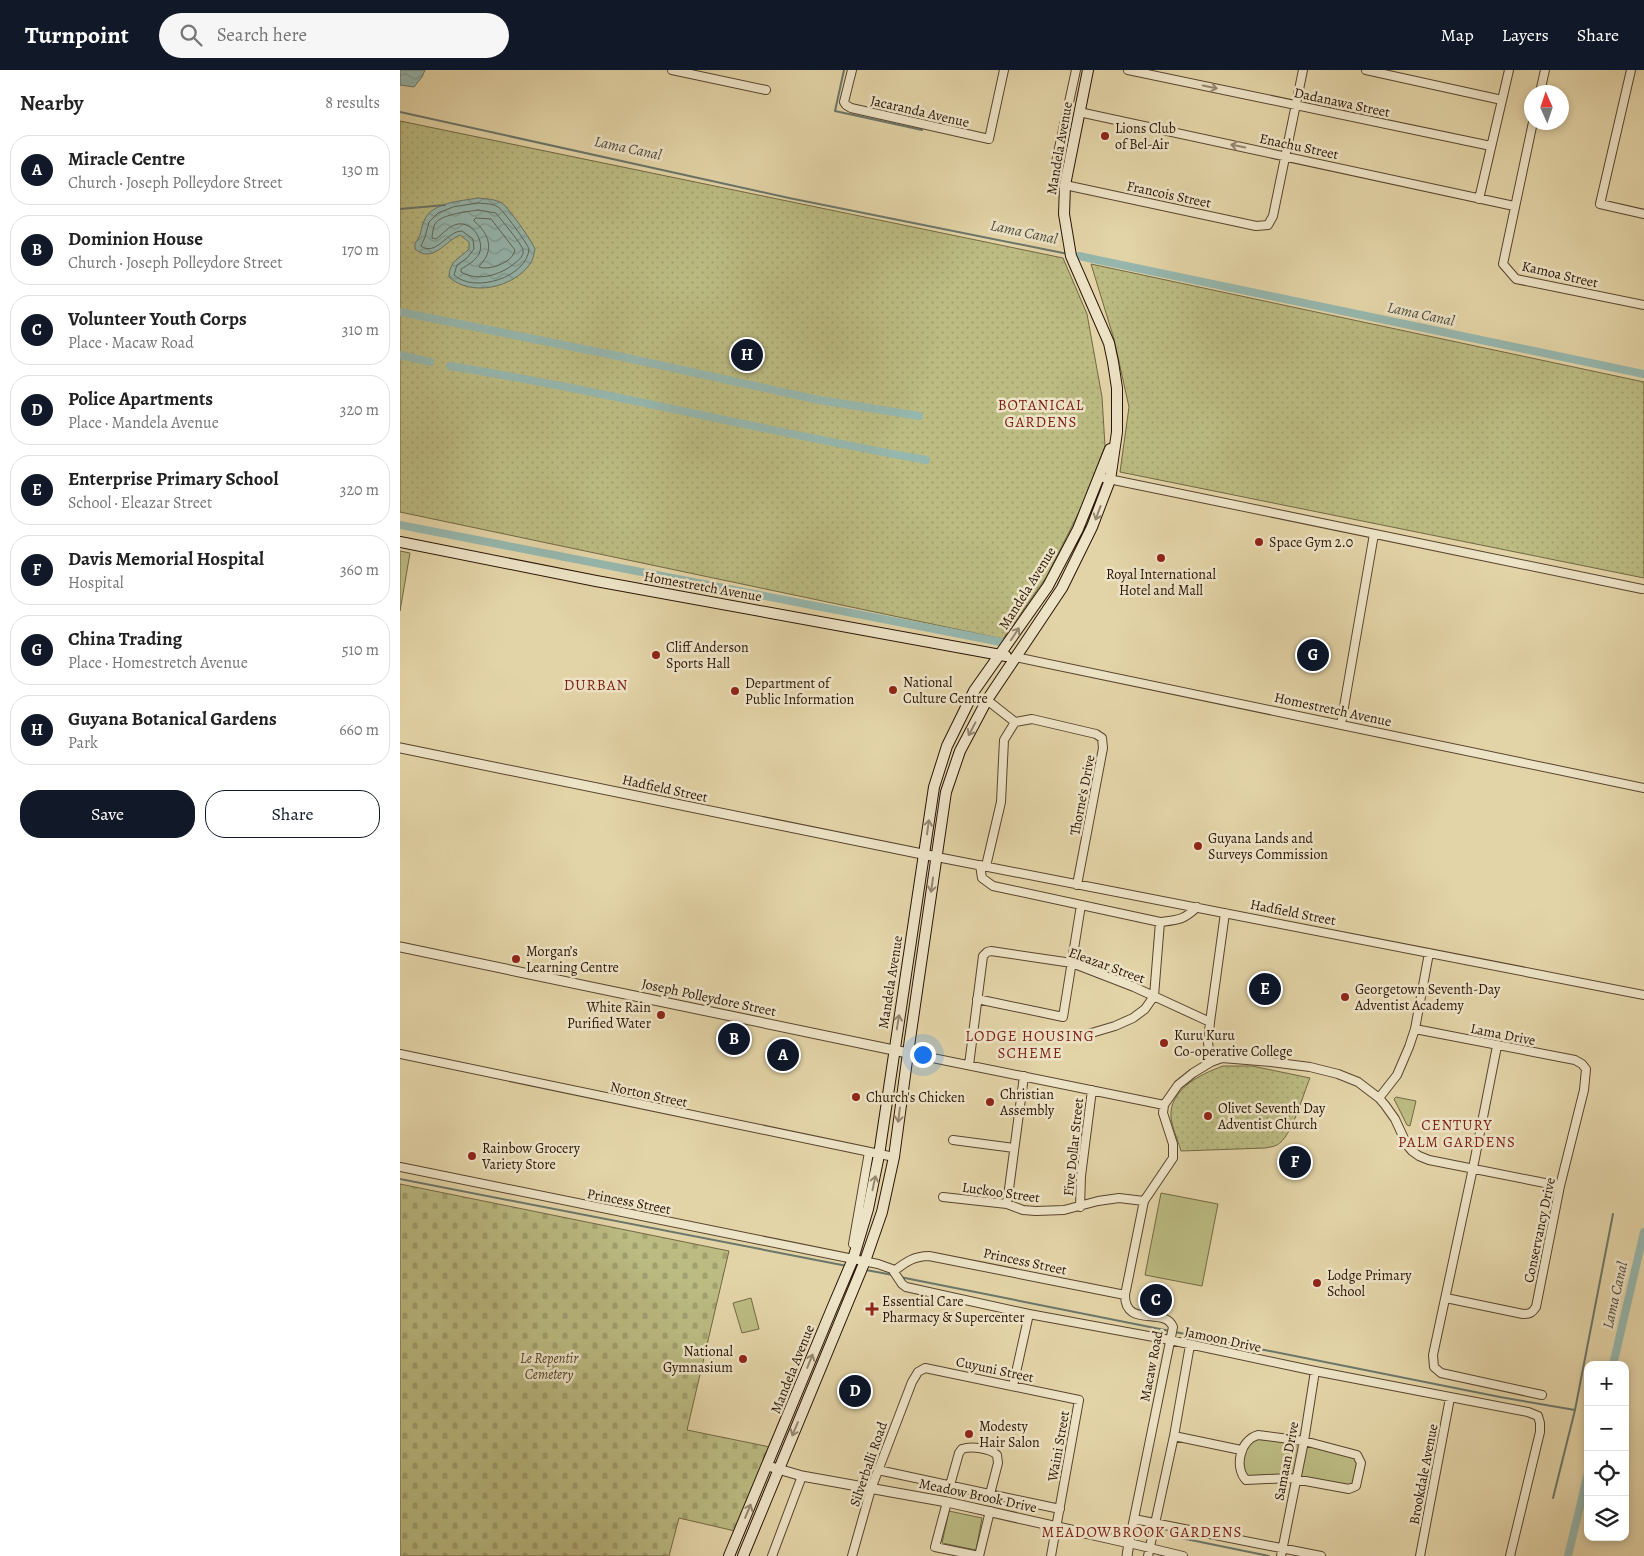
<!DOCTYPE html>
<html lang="en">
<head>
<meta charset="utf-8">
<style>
	:root { --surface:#fff; --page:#f6f6f6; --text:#222; --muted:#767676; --line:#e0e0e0; --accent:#111827 }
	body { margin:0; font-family:Alegreya,serif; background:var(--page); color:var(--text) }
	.controls { position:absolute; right:15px; bottom:15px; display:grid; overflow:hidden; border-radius:10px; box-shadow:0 2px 8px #0003 }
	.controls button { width:45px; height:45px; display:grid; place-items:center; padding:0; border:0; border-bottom:1px solid var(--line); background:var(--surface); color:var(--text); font:25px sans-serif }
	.compass { position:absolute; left:1124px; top:15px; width:45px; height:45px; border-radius:50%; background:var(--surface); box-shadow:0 2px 8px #0003; rotate:357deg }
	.you { position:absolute; left:522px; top:984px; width:18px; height:18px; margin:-12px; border:4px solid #fff; border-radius:50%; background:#1a73e8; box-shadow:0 0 0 8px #1a73e833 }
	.badge { display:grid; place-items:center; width:32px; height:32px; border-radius:50%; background:var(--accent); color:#fff; font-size:16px; font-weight:700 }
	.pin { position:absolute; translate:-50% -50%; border:2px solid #fff; box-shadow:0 1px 5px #0006 }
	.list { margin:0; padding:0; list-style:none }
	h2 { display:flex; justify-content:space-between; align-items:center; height:65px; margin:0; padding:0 20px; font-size:21px }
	h2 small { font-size:16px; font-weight:400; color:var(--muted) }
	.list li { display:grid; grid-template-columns:32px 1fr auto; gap:15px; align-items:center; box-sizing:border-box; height:70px; margin:0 10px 10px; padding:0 10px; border:1px solid var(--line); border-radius:20px }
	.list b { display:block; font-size:19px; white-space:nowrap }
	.list p { margin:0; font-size:16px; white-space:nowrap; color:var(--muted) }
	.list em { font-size:16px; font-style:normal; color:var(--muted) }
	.actions { display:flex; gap:10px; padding:15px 20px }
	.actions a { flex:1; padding:11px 0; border:1px solid var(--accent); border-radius:20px; text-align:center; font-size:18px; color:var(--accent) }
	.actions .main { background:var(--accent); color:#fff }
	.icon { flex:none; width:28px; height:28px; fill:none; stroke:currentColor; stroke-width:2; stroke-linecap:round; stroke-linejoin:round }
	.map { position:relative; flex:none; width:1244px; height:1486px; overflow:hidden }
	header { display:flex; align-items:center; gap:30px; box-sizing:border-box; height:70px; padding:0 25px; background:var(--accent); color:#fff }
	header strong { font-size:24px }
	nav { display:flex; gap:28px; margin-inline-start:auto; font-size:18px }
	.search { width:350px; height:45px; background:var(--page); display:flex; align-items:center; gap:12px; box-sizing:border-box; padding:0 18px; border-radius:28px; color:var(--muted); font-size:19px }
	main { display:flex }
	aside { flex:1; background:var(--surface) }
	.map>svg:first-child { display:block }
	.grass { fill:url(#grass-dots); stroke:#726844 }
	.cemetery { fill:url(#cemetery-stones); stroke:#726844 }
	.park { fill:#bbbb82; stroke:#726844 }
	.water { fill:url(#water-waves); stroke:#6a766b }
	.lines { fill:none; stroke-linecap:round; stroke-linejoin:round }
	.shore { stroke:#60665a; stroke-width:1 }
	.stream { stroke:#6a766b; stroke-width:2 }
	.canal { stroke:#96b7ae; stroke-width:8 }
	.minor-casing { stroke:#58442e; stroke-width:10 }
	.tertiary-casing { stroke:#58442e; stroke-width:11 }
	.secondary-casing { stroke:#291406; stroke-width:12 }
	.minor { stroke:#ede3c6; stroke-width:8 }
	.tertiary { stroke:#ede3c6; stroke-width:9 }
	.secondary { stroke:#ede3c6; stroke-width:10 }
	.oneway { stroke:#958670 }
	.poi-dot { fill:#8f2418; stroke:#ede3c6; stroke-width:2 }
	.labels { text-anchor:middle; stroke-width:5; stroke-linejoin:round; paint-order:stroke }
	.street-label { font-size:14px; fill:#291406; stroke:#ede3c6 }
	.poi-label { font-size:14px; fill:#291406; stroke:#ede3c6; text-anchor:start }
	.park-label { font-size:14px; font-style:italic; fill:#55462b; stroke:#ede3c6 }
	.water-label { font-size:15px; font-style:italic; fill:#4f4d41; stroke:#ede3c6 }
	.neighbourhood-label { font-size:15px; letter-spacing:1px; fill:#7a1f14; stroke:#ede3c6 }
</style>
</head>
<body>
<header>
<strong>Turnpoint</strong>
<div class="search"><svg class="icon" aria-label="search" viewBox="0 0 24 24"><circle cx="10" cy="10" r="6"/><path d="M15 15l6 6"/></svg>Search here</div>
<nav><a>Map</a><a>Layers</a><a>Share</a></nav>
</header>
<main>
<aside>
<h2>Nearby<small>8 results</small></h2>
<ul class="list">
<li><span class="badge">A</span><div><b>Miracle Centre</b><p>Church · Joseph Polleydore Street</p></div><em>130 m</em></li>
<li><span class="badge">B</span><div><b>Dominion House</b><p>Church · Joseph Polleydore Street</p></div><em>170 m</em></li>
<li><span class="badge">C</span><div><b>Volunteer Youth Corps</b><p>Place · Macaw Road</p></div><em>310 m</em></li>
<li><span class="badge">D</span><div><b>Police Apartments</b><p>Place · Mandela Avenue</p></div><em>320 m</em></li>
<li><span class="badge">E</span><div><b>Enterprise Primary School</b><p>School · Eleazar Street</p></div><em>320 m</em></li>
<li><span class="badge">F</span><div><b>Davis Memorial Hospital</b><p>Hospital</p></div><em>360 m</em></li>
<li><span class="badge">G</span><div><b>China Trading</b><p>Place · Homestretch Avenue</p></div><em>510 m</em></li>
<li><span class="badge">H</span><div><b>Guyana Botanical Gardens</b><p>Park</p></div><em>660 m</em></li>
</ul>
<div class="actions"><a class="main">Save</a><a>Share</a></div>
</aside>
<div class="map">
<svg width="1244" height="1486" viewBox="0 0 1244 1486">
	<defs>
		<pattern id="grass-dots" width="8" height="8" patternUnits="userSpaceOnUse" patternTransform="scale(1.25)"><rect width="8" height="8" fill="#bbbb82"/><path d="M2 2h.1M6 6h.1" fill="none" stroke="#a1a06f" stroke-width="1.8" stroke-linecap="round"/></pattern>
		<pattern id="cemetery-stones" width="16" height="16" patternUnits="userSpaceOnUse" patternTransform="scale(1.25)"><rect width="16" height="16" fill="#bbbb82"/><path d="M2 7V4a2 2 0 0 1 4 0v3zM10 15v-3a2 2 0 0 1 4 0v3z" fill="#a1a06f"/></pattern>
		<pattern id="water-waves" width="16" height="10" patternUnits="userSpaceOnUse" patternTransform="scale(1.25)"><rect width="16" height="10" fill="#96b7ae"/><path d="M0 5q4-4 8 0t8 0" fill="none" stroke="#819c94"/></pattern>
	</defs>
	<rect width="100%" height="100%" fill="#e3d4a7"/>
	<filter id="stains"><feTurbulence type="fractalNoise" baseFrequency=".004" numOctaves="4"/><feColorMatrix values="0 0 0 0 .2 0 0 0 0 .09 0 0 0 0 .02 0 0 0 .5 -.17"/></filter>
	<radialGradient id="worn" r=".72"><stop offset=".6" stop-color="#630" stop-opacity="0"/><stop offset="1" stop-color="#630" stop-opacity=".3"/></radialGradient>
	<!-- grass -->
	<path class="grass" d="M0,51L663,188L687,244L702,327L705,376L683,434L647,506L603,569L0,442Z
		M691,194L1244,312V508L720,402L729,337L714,269Z
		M823,996H852L910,1008C903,1024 892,1067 877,1075C873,1077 869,1077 865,1078L781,1081C778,1070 772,1058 771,1047C769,1019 801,1004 823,996Z"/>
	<!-- cemetery -->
	<path class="cemetery" d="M0,1114L329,1181L287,1360L370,1377L335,1461L279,1448L269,1486H0Z"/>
	<!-- park -->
	<path class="park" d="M0,481L10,483L0,541Z
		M996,1027L1016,1031L1010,1056L1007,1055L994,1029Z
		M761,1123L818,1134L802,1216L745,1205Z
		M351,1228L359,1259L342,1263L333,1233Z
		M854,1368L901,1374L894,1407H848L842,1397L846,1375Z
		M906,1375L955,1386L958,1392L952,1417L899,1408Z
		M549,1441L582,1448L576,1480L542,1473Z"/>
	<!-- water -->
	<path class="water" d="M0,0H25L22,7L14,17L0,15Z
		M78,128C86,129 95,129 102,133C108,137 132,171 135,179C134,184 133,190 130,194C113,218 71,227 49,207C49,191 59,189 69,179V172L60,165C45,171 33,194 15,179V173C22,166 20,159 24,151C31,132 62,131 78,128Z"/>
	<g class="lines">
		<!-- shore -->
		<path class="shore" d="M78,133C85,134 92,133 98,137C103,140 127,173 129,179C127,207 75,224 54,205L57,195L67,188L74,179L73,169L62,161C47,161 36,187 21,176L25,167L29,152L38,143L53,137Z
			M78,140L96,143C101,150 122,174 123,180C124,186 119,190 115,193C101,205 78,212 61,202V199C68,195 75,191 79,184C85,171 73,152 58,154C48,156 43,164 36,169L32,168C32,165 33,160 34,156C38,144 67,142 78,140Z
			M76,148L91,149L115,180C113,192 90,201 79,197C81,193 84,191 86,187C93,173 85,160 74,151Z"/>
		<!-- stream -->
		<path class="stream" d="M444,0L435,41L522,60
			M0,42L389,128L668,184
			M0,139L45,135
			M0,1109L447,1196
			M466,1200L493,1205
			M500,1207L770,1261
			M775,1262L1100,1327L1175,1340
			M1153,1428L1175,1340L1213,1144
			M781,1468L869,1486"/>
		<!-- canal -->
		<path class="canal" d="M679,186L1244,304
			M0,242L218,286L419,330L519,346
			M0,285L30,292
			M50,296C210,322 367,362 526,390
			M0,455L601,572
			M1213,1295L1244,1162
			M1168,1486L1188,1403"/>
		<defs>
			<path id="minor" d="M272,0L366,20
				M452,0L444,32L446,35L451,38L589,69L604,0
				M728,0L1091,76
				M966,0L1102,30
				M1231,0L1200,134L1244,144
				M1140,22L1145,0
				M679,42L1114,136
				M1133,52L1103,194L1116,209L1244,235
				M656,92L676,0
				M665,115L856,156L868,155L873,146L903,0
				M1079,129L1109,0
				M699,407L1242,519
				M615,587L1244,718
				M587,630L615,652
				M941,654L974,464
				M537,787L1244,925
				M580,795L582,808L593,816L760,852C778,850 784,850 797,837
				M586,796L601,732L604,670L615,652L632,649L696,664L702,668L703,678L677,815
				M577,929L663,947L681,835
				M1015,959L1175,990L1182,994L1186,999L1184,1020L1160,1116L1136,1237C1132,1243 1130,1244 1123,1244L1046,1228
				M688,964L715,956L733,948L745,939L754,926L760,852
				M1097,976L1073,1098L1033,1285L1034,1297L1041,1303L1142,1325
				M508,983L764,1035
				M0,984L494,1087
				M811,992L808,973L810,952L825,843
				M569,995L583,886L587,882L591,881L672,893L734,917L810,952
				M979,1028L997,1005L1009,977L1015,959L1029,883
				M553,1070L614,1078
				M0,1097L478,1194L492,1199L502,1214L506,1217L629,1244L770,1270L915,1301L1128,1342L1138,1346L1140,1353V1362L1110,1486
				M543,1127L607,1134L623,1140L636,1141L664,1140L698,1131L719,1128L744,1131
				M607,1134L624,1006
				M680,1137L681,1106L692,1020
				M453,1174L469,1082
				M494,1201C506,1192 514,1186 529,1186L725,1225
				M613,1316L629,1244
				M858,1365L904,1371L957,1385L961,1393L956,1416L949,1419L889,1408L846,1410C834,1397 840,1370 858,1365Z
				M774,1366L841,1380
				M478,1400L660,1439
				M550,1415L559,1383L562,1379C571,1376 590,1378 597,1385L598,1393L590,1424
				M547,1432L535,1477L579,1486L590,1441
				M734,1449L921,1486
				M372,1486L402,1406
				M452,1486L471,1419L512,1312L518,1302L525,1298L679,1330L651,1486
				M748,1486L774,1366L790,1275
				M783,1486L729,1473L773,1257C765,1236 725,1259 725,1225L744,1131L773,1088V1074L763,1043L764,1035L778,1015L793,1003L811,992L822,988L871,992L910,997L938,1004L958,1012L979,1028L985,1035L995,1049L1007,1075L1012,1081L1019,1086L1029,1090L1160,1116
				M881,1486L904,1371L915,1301
				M1020,1486L1050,1328"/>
			<path id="tertiary" d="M0,678L537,787
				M0,877L508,983
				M368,1396L402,1406L547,1432L729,1473L727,1486"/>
			<path id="secondary" d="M0,472L196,511L606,586
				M329,1486L433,1236L453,1189L468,1139L479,1085L534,717L547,676L574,621L648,516L678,459L710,379
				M343,1486L465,1191L482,1142L494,1087L508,983L546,722L560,681L587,630L662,518L692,457L710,410L717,362V318L713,292L709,273L671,186L664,144L665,115L688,0"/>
		</defs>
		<!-- minor casing -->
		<use href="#minor" class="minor-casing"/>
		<!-- tertiary casing -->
		<use href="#tertiary" class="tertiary-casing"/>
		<!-- secondary casing -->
		<use href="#secondary" class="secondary-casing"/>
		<!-- minor -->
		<use href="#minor" class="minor"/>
		<!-- tertiary -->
		<use href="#tertiary" class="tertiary"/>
		<!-- secondary -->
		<use href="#secondary" class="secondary"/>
	</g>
	<!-- one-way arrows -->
	<defs><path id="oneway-shaft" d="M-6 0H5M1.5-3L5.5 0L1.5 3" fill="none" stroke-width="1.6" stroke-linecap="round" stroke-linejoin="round" transform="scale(1.25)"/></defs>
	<g class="oneway">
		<use href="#oneway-shaft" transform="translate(810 17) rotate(12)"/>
		<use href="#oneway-shaft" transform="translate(838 76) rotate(-168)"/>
		<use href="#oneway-shaft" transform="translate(698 443) rotate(110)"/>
		<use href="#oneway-shaft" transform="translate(615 564) rotate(-56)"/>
		<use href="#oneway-shaft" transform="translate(572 659) rotate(118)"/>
		<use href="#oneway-shaft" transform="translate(528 757) rotate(-82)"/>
		<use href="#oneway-shaft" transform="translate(532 815) rotate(98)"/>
		<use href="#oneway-shaft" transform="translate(498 952) rotate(-81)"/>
		<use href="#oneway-shaft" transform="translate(499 1045) rotate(97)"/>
		<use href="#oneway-shaft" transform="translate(474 1113) rotate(-78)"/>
		<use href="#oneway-shaft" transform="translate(410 1291) rotate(-68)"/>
		<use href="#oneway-shaft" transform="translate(395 1359) rotate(113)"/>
		<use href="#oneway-shaft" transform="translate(348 1441) rotate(-67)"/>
	</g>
	<!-- markers -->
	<g class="poi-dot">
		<circle cx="705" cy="66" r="5"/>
		<circle cx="859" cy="472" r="5"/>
		<circle cx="761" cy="488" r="5"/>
		<circle cx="256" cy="585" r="5"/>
		<circle cx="493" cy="620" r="5"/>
		<circle cx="335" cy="621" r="5"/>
		<circle cx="798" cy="776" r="5"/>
		<circle cx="116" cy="889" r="5"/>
		<circle cx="945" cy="927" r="5"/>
		<circle cx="261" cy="945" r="5"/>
		<circle cx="764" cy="973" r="5"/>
		<circle cx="456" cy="1027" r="5"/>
		<circle cx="590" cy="1032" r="5"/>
		<circle cx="808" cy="1046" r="5"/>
		<circle cx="72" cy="1086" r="5"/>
		<circle cx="917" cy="1213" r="5"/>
		<path d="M469.5 1231.5h5v5h5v5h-5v5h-5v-5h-5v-5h5z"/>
		<circle cx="343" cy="1289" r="5"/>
		<circle cx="569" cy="1364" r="5"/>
	</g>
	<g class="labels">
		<!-- street labels -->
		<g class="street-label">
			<text transform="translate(942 32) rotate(12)" y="5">Dadanawa Street</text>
			<text transform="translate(520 41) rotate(13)" y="5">Jacaranda Avenue</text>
			<text transform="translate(899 76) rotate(12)" y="5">Enachu Street</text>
			<text transform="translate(659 78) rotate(-80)" y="5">Mandela Avenue</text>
			<text transform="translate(769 124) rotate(12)" y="5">Francois Street</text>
			<text transform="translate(1160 204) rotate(13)" y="5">Kamoa Street</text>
			<text transform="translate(303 516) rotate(10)" y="5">Homestretch Avenue</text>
			<text transform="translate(627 518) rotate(-58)" y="5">Mandela Avenue</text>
			<text transform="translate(933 639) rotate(12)" y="5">Homestretch Avenue</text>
			<text transform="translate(265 718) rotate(12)" y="5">Hadfield Street</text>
			<text transform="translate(682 725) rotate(-79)" y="5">Thorne's Drive</text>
			<text transform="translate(893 842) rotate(11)" y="5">Hadfield Street</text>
			<text transform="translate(707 895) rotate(20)" y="5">Eleazar Street</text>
			<text transform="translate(490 912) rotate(-81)" y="5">Mandela Avenue</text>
			<text transform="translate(309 927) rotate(12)" y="5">Joseph Polleydore Street</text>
			<text transform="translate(1103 964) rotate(11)" y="5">Lama Drive</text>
			<text transform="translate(249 1024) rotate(12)" y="5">Norton Street</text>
			<text transform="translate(673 1077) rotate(-84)" y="5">Five Dollar Street</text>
			<text transform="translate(601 1122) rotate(8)" y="5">Luckoo Street</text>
			<text transform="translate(229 1131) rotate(11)" y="5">Princess Street</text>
			<text transform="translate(1139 1160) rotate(-78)" y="5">Conservancy Drive</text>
			<text transform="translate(625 1191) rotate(12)" y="5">Princess Street</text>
			<text transform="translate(823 1269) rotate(12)" y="5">Jamoon Drive</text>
			<text transform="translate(751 1296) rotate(-79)" y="5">Macaw Road</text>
			<text transform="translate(392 1299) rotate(-68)" y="5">Mandela Avenue</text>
			<text transform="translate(595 1299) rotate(12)" y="5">Cuyuni Street</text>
			<text transform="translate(658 1376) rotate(-80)" y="5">Waini Street</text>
			<text transform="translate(886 1391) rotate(-79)" y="5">Samaan Drive</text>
			<text transform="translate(468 1394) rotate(-71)" y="5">Silverballi Road</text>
			<text transform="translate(1023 1404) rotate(-79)" y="5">Brookdale Avenue</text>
			<text transform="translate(578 1425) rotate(12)" y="5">Meadow Brook Drive</text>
		</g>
		<!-- poi labels -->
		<g class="poi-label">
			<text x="715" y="63">Lions Club<tspan x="715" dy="16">of Bel-Air</tspan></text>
			<text x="869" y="477">Space Gym 2.0</text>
			<text x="761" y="509" text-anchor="middle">Royal International<tspan x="761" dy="16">Hotel and Mall</tspan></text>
			<text x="266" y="582">Cliff Anderson<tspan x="266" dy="16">Sports Hall</tspan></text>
			<text x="503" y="617">National<tspan x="503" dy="16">Culture Centre</tspan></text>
			<text x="345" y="618">Department of<tspan x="345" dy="16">Public Information</tspan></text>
			<text x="808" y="773">Guyana Lands and<tspan x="808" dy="16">Surveys Commission</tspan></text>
			<text x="126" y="886">Morgan’s<tspan x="126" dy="16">Learning Centre</tspan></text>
			<text x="955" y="924">Georgetown Seventh-Day<tspan x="955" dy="16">Adventist Academy</tspan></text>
			<text x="251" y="942" text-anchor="end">White Rain<tspan x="251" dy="16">Purified Water</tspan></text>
			<text x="774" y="970">Kuru Kuru<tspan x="774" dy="16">Co-operative College</tspan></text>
			<text x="600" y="1029">Christian<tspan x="600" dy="16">Assembly</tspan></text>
			<text x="466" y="1032">Church's Chicken</text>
			<text x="818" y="1043">Olivet Seventh Day<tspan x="818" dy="16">Adventist Church</tspan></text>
			<text x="82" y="1083">Rainbow Grocery<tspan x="82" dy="16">Variety Store</tspan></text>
			<text x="927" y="1210">Lodge Primary<tspan x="927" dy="16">School</tspan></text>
			<text x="482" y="1236">Essential Care<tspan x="482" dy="16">Pharmacy &amp; Supercenter</tspan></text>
			<text x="333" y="1286" text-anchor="end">National<tspan x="333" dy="16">Gymnasium</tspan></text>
			<text x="579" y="1361">Modesty<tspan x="579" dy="16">Hair Salon</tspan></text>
		</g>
		<!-- park labels -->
		<g class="park-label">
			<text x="149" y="1293">Le Repentir<tspan x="149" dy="16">Cemetery</tspan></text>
		</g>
		<!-- water labels -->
		<g class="water-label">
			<text transform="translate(228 78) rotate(12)" y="5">Lama Canal</text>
			<text transform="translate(624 162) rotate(12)" y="5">Lama Canal</text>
			<text transform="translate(1021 244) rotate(12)" y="5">Lama Canal</text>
			<text transform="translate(1215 1225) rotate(-77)" y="5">Lama Canal</text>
		</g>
		<!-- neighbourhood labels -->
		<g class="neighbourhood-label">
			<text x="641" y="340">BOTANICAL<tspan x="641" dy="17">GARDENS</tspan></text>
			<text x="196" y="620">DURBAN</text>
			<text x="630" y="971">LODGE HOUSING<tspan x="630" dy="17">SCHEME</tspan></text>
			<text x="1057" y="1060">CENTURY<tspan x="1057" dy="17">PALM GARDENS</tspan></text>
			<text x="742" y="1467">MEADOWBROOK GARDENS</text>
		</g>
	</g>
	<rect width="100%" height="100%" filter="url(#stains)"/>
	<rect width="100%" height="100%" fill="url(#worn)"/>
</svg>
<div class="controls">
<button>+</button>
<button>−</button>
<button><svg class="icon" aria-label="locate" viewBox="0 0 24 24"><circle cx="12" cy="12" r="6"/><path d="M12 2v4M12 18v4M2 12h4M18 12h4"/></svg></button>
<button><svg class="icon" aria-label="layers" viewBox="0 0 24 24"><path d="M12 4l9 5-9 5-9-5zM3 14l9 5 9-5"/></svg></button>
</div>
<svg class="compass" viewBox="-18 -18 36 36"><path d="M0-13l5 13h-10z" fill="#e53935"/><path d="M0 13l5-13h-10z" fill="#767676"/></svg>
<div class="you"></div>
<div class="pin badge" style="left:383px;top:985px">A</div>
<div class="pin badge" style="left:334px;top:969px">B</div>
<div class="pin badge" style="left:756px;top:1230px">C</div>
<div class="pin badge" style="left:455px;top:1321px">D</div>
<div class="pin badge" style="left:865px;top:919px">E</div>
<div class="pin badge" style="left:895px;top:1092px">F</div>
<div class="pin badge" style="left:913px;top:585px">G</div>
<div class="pin badge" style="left:347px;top:285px">H</div>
</div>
</main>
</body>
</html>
